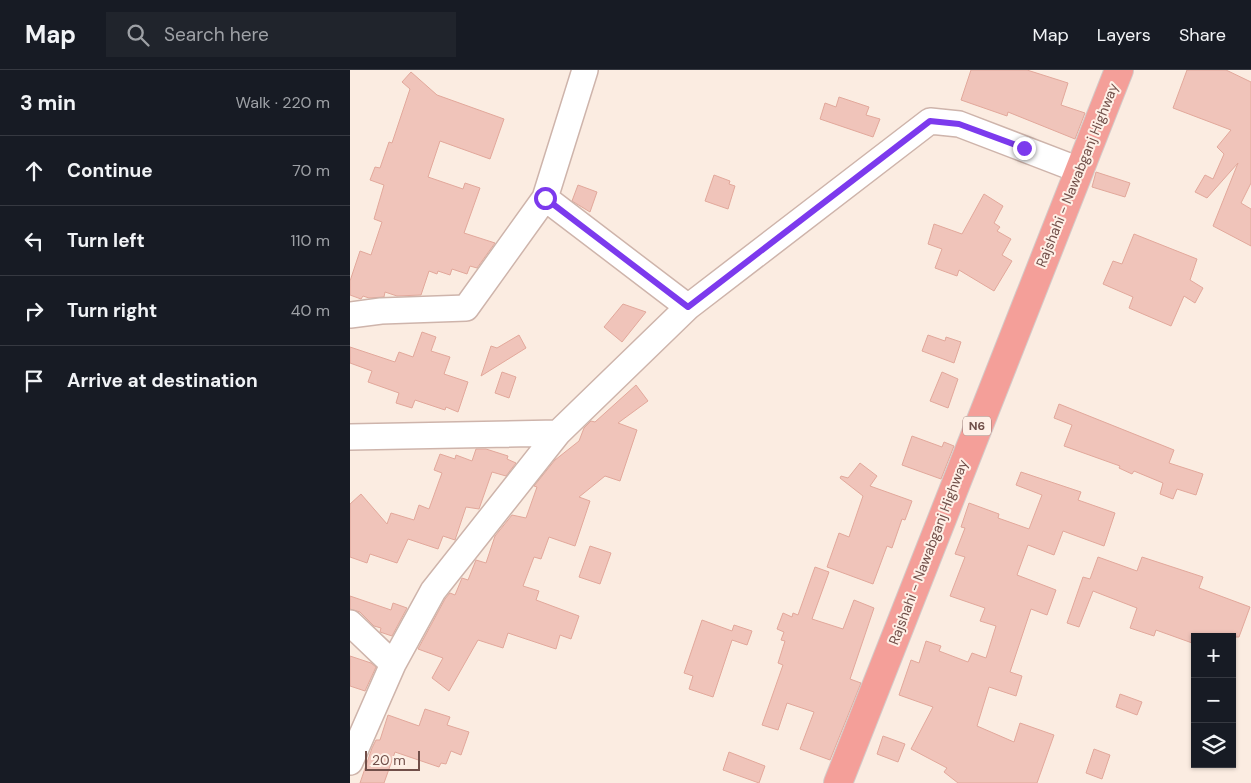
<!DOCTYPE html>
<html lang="en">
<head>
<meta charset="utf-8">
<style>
	:root { --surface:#171b24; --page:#20242c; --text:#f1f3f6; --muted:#9ea1a6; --line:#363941 }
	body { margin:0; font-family:"DM Sans",sans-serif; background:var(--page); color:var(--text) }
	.controls { position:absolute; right:15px; bottom:15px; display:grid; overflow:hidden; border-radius:0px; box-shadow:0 1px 4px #0004 }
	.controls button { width:45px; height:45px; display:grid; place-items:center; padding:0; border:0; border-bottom:1px solid var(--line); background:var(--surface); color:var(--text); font:25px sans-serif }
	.scale { position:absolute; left:15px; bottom:12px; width:55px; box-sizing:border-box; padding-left:5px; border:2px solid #714f49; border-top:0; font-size:14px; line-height:18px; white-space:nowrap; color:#714f49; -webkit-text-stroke:4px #fef0e7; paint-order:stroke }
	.stop { position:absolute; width:15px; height:15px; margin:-11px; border:4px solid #7c3aed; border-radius:50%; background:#fff }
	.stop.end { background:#7c3aed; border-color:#fff; box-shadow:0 1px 5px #0008 }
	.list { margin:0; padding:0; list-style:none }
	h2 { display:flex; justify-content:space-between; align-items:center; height:65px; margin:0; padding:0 20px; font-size:21px }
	h2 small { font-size:16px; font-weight:400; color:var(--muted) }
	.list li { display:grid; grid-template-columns:32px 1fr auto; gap:15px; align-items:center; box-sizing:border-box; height:70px; padding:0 20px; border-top:1px solid var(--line) }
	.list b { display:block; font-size:19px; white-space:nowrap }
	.list em { font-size:16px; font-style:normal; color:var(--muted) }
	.icon { flex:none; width:28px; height:28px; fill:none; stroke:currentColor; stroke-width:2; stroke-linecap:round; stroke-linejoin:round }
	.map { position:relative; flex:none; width:901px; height:713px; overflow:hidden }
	header { display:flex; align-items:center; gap:30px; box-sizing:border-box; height:70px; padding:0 25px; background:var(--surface); border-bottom:1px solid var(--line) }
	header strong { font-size:24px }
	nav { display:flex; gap:28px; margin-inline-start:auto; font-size:18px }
	.search { width:350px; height:45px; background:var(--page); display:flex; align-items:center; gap:12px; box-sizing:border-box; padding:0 18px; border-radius:0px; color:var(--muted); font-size:19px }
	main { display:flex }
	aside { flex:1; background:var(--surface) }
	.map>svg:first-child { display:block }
	.building { fill:#f0c4ba; stroke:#e2a89b }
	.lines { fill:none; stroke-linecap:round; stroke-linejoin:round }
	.minor-casing { stroke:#ceb4ab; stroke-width:28 }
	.highway-casing { stroke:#d4cac8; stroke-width:30 }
	.minor { stroke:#fff; stroke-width:25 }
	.highway { stroke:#f49f99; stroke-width:28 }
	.route { stroke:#7c3aed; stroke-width:6 }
	.labels { text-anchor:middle; stroke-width:4; stroke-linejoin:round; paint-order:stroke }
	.shield { fill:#fef0e7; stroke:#9b7f78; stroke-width:1 }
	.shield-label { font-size:12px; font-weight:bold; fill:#714f49 }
	.street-label { font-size:14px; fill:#714f49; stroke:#fef0e7 }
</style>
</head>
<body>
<header>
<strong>Map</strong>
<div class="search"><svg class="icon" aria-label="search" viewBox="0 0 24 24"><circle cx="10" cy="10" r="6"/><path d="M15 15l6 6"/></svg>Search here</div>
<nav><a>Map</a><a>Layers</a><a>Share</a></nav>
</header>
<main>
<aside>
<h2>3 min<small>Walk · 220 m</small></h2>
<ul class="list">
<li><svg class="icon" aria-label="ahead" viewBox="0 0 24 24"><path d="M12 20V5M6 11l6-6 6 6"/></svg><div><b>Continue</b></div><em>70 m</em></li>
<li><svg class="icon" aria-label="left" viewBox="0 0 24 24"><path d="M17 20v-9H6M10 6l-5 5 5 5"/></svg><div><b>Turn left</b></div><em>110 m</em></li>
<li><svg class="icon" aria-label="right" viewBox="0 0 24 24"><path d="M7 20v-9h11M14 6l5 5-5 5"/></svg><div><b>Turn right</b></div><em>40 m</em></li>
<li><svg class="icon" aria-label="arrive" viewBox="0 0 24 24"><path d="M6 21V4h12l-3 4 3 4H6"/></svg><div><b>Arrive at destination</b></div></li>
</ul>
</aside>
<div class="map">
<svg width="901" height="713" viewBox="0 0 901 713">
	<rect width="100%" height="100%" fill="#fbece1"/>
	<!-- building -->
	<path class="building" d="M621,0H677L718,13L711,35L735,43L725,69L658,42L657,46L611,30Z
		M837,0H876L901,12V113L891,133L901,139V176L863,156L888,93L857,128L845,122L855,105L863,109L874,84L867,77L881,60L823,38Z
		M61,2L87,25L154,49L140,89L90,71L78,107L113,119L115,113L130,118L114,163L145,173L127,198L120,196L117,204L102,199L100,205L88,201L87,204L79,201L71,225L47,226L35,222L34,227L19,228L13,226L11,229L0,225V211L10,181L21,185L32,152L24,149L34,115L20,110L25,97L30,98L39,72L42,73L60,19L52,12Z
		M489,27L519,37L516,45L530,49L523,67L470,49L475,33L486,37Z
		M746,102L780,113L775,127L742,117Z
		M364,105L380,111L379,114L385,116L378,139L355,131Z
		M228,115L247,122L240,142L222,131Z
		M634,124L653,136L644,153L650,157L647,161L661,169L652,185L662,191L644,221L609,200L607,206L585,198L592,179L578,174L584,154L612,164Z
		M784,164L847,189L840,210L853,218L845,233L834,226L821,256L779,238L783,227L753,214L763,191L772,194Z
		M273,234L296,242L272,272L254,257Z
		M72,262L86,267L81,281L100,287L94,304L118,312L108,342L96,337L95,340L65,330L62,338L46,333L49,323L18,312L22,301L0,293V277L45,292L49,282L63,287Z
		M169,265L176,278L131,306L141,276L147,278Z
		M578,265L595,271L596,267L611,272L604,293L572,281Z
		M152,302L166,307L159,328L145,323Z
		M592,302L608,309L598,338L580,331Z
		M286,315L298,331L268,353L287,360L270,411L255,406L229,427L240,431L225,476L199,467L191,489L184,487L173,516L189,521L186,530L229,546L221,569L210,565L206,579L158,563L153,578L128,570L99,621L82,608L93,588L68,579L95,529L100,523L105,525L112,508L118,510L126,490L136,493L145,466L162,445L176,448L187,417L184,416L205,390L229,371L234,358L241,351L245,352Z
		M709,334L824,380L819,393L853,404L846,425L827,419L823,429L810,424L813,413L784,401L782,404L769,398L770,396L714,376L722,355L704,348Z
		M562,366L592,377L594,372L604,376L591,409L552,395Z
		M126,379H136L158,386L157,389L166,393L156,406L142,402L129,439L116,437L105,470L93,466L88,479L58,469L47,493L20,484L17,493L0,487V434L11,424L37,454L41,443L64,450L69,435L79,439L92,403L84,400L90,384L105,389L106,385L122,391Z
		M510,393L527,406L520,416L562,431L555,450L552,449L542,478L537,476L523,514L477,497L489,463L499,467L513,426L490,408L491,406L498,408Z
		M671,402L731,422L728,430L765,443L754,476L713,461L704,485L678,475L667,505L706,520L697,545L681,539L660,602L672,606L666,626L639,617L627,656L664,672L670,653L704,665L687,713H608L594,702L597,698L561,679L583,637L549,625L561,590L569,593L576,571L591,576L589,581L618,592L622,583L636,588L646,556L630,551L635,538L600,526L615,487L605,484L615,458L611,457L619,433L649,444L648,448L679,459L692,425L666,415Z
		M240,476L261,483L250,514L229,507Z
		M748,487L787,501L792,487L853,507L849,518L900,537L889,567H845V574L806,560L804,566L780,558L787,538L743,521L729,557L717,553L733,507L740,509Z
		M465,497L479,502L462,549L493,559L504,530L524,538L500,609L511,613L480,690L450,679L464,642L437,633L428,660L412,655L433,595L428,593L435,571L431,570L434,562L427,559L433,543L442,547L443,543L448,545Z
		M0,526L41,540L43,533L57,538L42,566L30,562L31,558L24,556L10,542L0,539Z
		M352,550L382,561L384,555L402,561L397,575L382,570L363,627L339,619L343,606L334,603Z
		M0,586L21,593L26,597L15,621L0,616Z
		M770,624L792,632L787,645L766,637Z
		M75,639L100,647L97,655L119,662L111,685L101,681L96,694L91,693L89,697L45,682L34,713H10L22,678L26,670H30L38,645L69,656Z
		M533,666L555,674L548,692L527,684Z
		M744,679L760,685L752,709L736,703Z
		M379,682L415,696L409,713L373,700Z"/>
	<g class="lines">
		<defs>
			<path id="minor" d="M235,0L195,128L338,237
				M0,245L31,241L116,238L195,128
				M0,367L208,363
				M0,553L43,594
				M0,692L43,594L83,521L208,363L338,237L580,51L609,54L729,100"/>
			<path id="highway" d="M488,713L769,0"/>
		</defs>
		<!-- minor casing -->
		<use href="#minor" class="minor-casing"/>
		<!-- highway casing -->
		<use href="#highway" class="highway-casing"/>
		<!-- minor -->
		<use href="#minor" class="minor"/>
		<!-- highway -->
		<use href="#highway" class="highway"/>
	</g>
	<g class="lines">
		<!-- route -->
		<path class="route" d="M195,128L338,237L580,51L609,54L674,78"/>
	</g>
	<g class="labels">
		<!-- shield labels -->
		<rect class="shield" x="613" y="346.5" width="28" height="19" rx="4"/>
		<g class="shield-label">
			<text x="627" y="360">N6</text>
		</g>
		<!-- street labels -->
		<g class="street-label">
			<text transform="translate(727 105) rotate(-68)" y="5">Rajshahi - Nawabganj Highway</text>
			<text transform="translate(578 482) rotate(-69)" y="5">Rajshahi - Nawabganj Highway</text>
		</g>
	</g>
</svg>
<div class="controls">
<button>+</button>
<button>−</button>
<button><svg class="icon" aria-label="layers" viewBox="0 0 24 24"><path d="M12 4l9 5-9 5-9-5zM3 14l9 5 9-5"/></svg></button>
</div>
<div class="scale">20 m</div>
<div class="stop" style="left:195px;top:128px"></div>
<div class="stop end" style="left:674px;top:78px"></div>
</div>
</main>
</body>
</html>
